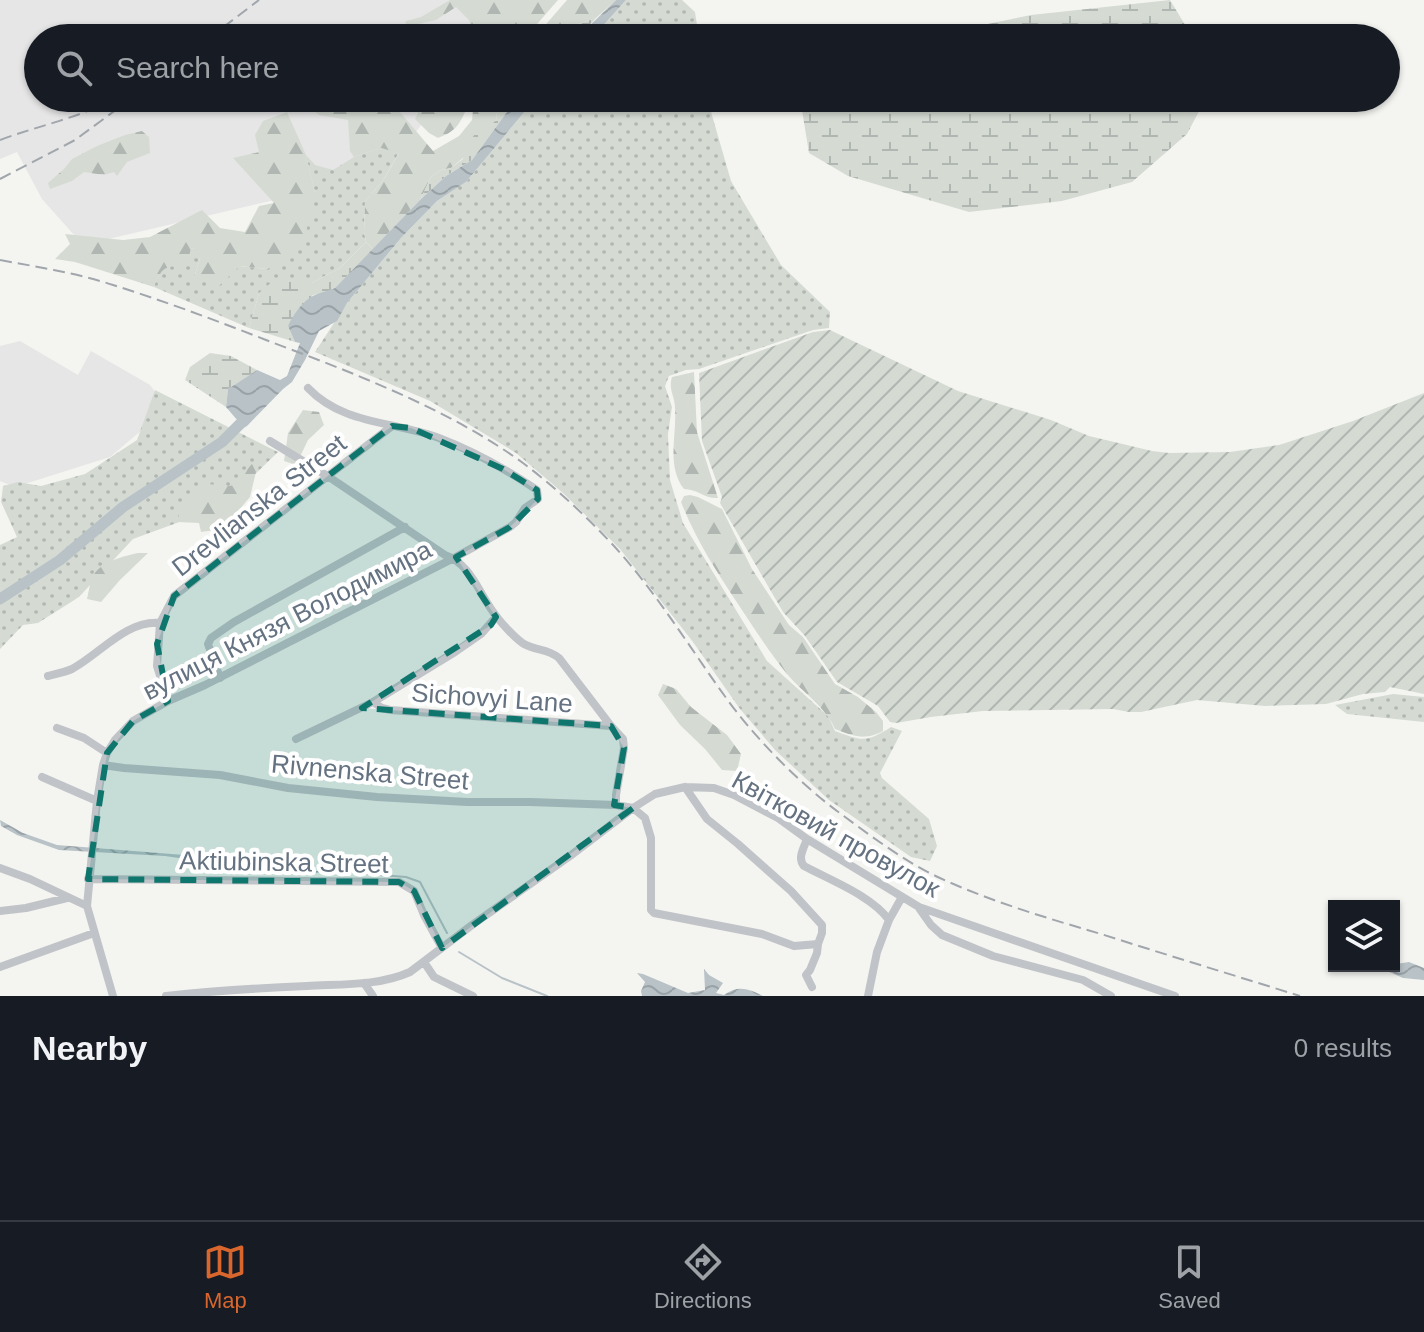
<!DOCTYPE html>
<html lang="en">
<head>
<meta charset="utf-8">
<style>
	:root { --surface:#171b24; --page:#20242c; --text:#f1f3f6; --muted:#9ea1a6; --line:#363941; --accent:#d9672d }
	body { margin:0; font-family:Helvetica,sans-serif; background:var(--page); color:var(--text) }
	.controls { position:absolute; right:24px; bottom:24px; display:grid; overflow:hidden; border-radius:0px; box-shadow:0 2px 6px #0004 }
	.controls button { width:72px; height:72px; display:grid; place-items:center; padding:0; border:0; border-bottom:2px solid var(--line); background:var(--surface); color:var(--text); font:40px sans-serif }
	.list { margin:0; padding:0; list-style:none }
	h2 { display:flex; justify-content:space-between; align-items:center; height:104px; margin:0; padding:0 32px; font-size:34px }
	h2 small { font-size:26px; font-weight:400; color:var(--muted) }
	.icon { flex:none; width:44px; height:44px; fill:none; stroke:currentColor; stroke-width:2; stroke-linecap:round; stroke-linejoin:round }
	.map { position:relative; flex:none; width:1424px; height:996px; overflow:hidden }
	.search { position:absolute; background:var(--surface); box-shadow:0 2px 6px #0004; left:24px; right:24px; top:24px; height:88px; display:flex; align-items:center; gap:20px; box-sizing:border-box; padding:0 28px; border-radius:44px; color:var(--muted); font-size:30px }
	.sheet { height:224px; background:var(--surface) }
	nav { display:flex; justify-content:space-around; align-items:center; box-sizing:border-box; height:112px; border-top:2px solid var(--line); background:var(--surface); font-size:22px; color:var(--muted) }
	nav a { display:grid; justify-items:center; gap:4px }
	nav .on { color:var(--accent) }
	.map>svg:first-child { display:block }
	.built { fill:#e5e6e5 }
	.grass { fill:url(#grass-dots) }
	.forest { fill:url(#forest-firs) }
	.wetland { fill:url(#wetland-marsh) }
	.garden { fill:url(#garden-furrows) }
	.water { fill:url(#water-waves) }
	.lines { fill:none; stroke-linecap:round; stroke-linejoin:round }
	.stream { stroke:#b8c2c7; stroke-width:2 }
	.river { stroke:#b8c2c7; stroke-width:11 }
	.minor { stroke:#c0c3c7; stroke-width:8 }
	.rail { stroke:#a1a6ac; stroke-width:2; stroke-dasharray:12 6; stroke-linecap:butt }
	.marked { fill:#0f766e; fill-opacity:0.2; stroke:#0f766e; stroke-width:6; stroke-dasharray:16 10; stroke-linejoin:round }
	.labels { text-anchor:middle; stroke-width:8; stroke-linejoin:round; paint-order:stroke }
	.street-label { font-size:26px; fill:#657281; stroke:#fff }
</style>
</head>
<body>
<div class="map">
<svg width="1424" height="996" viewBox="0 0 1424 996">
	<defs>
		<pattern id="grass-dots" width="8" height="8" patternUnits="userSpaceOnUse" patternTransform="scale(2)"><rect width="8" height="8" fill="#d5dbd3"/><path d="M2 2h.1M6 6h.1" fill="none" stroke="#b0b6b1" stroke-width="1.8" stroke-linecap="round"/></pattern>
		<pattern id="forest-firs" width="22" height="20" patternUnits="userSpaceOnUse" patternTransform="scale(2)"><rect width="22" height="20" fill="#d5dbd3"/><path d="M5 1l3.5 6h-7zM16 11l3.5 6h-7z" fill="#b0b6b1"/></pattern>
		<pattern id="wetland-marsh" width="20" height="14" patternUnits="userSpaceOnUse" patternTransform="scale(2)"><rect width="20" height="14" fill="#d5dbd3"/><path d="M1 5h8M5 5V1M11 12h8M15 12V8" fill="none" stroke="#b0b6b1"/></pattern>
		<pattern id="garden-furrows" width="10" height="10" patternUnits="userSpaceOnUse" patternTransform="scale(2)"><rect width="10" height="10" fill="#d5dbd3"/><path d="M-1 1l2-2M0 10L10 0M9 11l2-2" fill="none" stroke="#b0b6b1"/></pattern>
		<pattern id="water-waves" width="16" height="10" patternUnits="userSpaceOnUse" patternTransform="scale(2)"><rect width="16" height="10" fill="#b8c2c7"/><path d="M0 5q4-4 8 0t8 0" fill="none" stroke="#99a2a7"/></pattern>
	</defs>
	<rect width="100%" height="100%" fill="#f4f5f1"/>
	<!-- built -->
	<path class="built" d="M0,0H513L485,38H38V98H441L385,174L83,245L42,199L17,152L0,159Z
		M20,341L78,375L91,351L150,385L155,392L149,424L110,457L15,487L0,481V346Z"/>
	<!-- grass -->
	<path class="grass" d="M626,0H682L695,12L699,38H592Z
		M536,98H707L731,181L781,265L830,312L829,328L813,330L699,369L686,370L669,376L665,386L672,407L668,434L670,480L683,523L767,661L828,716L835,731C862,741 866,743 891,727L902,731L880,773L882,778L929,819L937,846L930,861L911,857L829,800L775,750L740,709L693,642L620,549L563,493L516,453L430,401L315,352L347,303L401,238L437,201L466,182Z
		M381,148L399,152L384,179L365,202L364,232L366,242L340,268L311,283L259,293L249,328L154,287C158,274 162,267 176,265L190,248L200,249V258L194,278L240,266L267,269L315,193L306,155L315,165L333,170L354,157Z
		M155,390L278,452L249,480L193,517L133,539L79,597L38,623L23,625L0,649V545L17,537L1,502L3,486L18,482L41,486L85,474L137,440Z
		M1393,694L1424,697V722L1347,714L1335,705Z"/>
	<!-- forest -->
	<path class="forest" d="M450,0H558L525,38H475L469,20L456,7L436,20L405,27L406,21L421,17Z
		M567,0H616L596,18L569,27L555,38H534Z
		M300,98H309L327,111L338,98H391L394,105L433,151L459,136L472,120L473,110L483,98H499L496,120L463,158L451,168L441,170L431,177L420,200L373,249L366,242L364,232L365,202L384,179L399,153L381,148L354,157L350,151L348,120L319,115Z
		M397,98H474C459,116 465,128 438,138L429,133L415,119L418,113L416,109H411Z
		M287,112L306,155L315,193L305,237L288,261L267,269L240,266L219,286L194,278L200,258V250L191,248L186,268C167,263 160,269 154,287L75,262L55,259L70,244L65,234L123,240L150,237L202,210L220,228L245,232L259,206L274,203L233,158L259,152L255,135L263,121Z
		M142,131L149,137L150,153L127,162L117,176L114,172L104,175L84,172L72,181L50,189L48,183L64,169L72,159L97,146L125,135Z
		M694,372L697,432L718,498C705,499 697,489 684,489C666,466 677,435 675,408C675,396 668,390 672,377Z
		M303,410L319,412L324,425L308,440L296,465L284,461L288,433Z
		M252,464L256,472L250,497L223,529L201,532L199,523L178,522L180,508L207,484L231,486Z
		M690,495L698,497L722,509L752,569L789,625L803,637L835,684L858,697L876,712L883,721V731C865,741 853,736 835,729C825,706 803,693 787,674C769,652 754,628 738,604C716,571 695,538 681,502L684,496Z
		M138,553H148L120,580L101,602L87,599C89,591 90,580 95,573C104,561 124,556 138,553Z
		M663,684L676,689L691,707L727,735L741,754L737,771L722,770L705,749L680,725L658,695Z"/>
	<!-- wetland -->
	<path class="wetland" d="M1170,0L1193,38H920L1031,15Z
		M596,18L577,38H555L569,27Z
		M499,98H517L472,160L446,176L420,200L431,177L441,170L451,168L463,159L464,151L478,129L486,130L496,120Z
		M800,98H1206L1187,134L1132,182L1062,201L969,212L848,176L809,153Z
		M366,242L373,249L335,288L327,292L313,295L288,326L295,342L249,328L259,293L280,275L311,283L340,268Z
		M210,353L231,356L257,370L228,389L226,407L185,380L190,367Z"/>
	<!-- garden -->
	<path class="garden" d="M830,330L958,391L1051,420L1089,436L1152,451L1169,453L1230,452L1279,445L1353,421L1424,393V694L1390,687L1385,692L1363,694L1326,704L1265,706L1197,700L1141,712H1129L1113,709L983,711L931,717L896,723L890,722L878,706L837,682L805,636L783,612L720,503L722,497L702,441L699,373L813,332Z"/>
	<!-- water -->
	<path class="water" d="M616,0H626L592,38H577Z
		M517,98H536L466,182L437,201L401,238L347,303L337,321L319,331L305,360L292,382L283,389L247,426L235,433L231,432L238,421L226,407L228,389L257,370L280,380L287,376L300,343L295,342L288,326C293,315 304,299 315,295C322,292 328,291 335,288L420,200L446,176L472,160Z
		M0,820L23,833L57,845L184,855L302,871H330L297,875L165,856L59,850L17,835L1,826Z
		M1409,962L1424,968V980L1403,978L1387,971L1389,967L1396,964Z
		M704,969L709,975L723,983L716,993L724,995C737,985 748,988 763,996H642L641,991L645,982L637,973L643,974L688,993L705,990Z"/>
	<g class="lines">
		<!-- stream -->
		<path class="stream" d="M330,871L406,877L420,882L447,933
			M459,952L502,978L547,996"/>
		<!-- river -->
		<path class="river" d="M0,599L60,560L123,507L222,442L240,424"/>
		<!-- minor -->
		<path class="minor" d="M270,441L329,477L445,555C472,564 480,597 497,617C502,624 517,640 524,644C536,651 547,648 559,658L611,726L623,739L624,748L616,795V805
			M160,623L174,596L392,426
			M48,676C56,674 65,672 72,669C100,654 126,620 160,623L157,666L168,701
			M220,678L208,644L211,638L234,622L405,527
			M373,702L382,708L390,710L611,726
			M57,728L84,738L107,753
			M296,739L373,702L455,652L481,634L496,617
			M103,765L124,768L220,775L288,788L377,797L467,802H530L616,805L633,808L645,818L651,838V910L654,913L762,934L794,946L818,944
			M42,777L97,801
			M685,787L707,819L738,844L791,891L822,925V933L818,944L817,953L810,970L806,975L812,987
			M807,839C804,848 797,858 804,866C830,880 872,896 889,920L902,897
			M0,868L30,879L87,906
			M88,879L399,882L414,891L424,915L442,948
			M919,908L931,925L942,935L993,956L1083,980L1111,996
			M0,911L26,908L67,898
			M424,962L434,977L473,996
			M0,967L94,933
			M364,983L373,996
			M113,996L87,906L97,801L103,765L107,753L115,740L133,721L168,701L205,685L454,558L510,527L516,522L525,508L538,499L537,490C506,469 473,451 439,438C394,421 343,425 308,388
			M166,996C213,991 260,988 307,986C341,984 379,986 410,972L472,925L570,856L633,808L655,794L685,787L714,788L734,795L778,818L807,839L919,907L1175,996
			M868,996L877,952L889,920"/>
		<!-- rail -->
		<path class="rail" d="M209,38L259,0
			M0,140C40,125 77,119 115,98
			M0,179L75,140L132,98
			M0,260C38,267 76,273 113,285C164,301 215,320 266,340C351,372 449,409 523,463C555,487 586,516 614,546C656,592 688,645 724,695C753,736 797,781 837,811C868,834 905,862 940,878C992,902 1047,918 1101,934C1167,955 1233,975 1300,996"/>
	</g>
	<!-- marked area -->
	<path class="marked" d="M392,426L411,428L503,469L537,490L538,499L510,527L456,557L496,617L491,625L362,708L611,726L624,748L614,805L633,808L442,948L414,891L399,882L88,879L107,753L133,721L168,701L157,644L174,596Z"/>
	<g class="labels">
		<!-- street labels -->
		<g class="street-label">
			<text transform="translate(259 505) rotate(-38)" y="9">Drevlianska Street</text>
			<text transform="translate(287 620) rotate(-27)" y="9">вулиця Князя Володимира</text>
			<text transform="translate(492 698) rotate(4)" y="9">Sichovyi Lane</text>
			<text transform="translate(370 772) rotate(5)" y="9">Rivnenska Street</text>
			<text transform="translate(836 834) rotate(29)" y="9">Квітковий провулок</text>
			<text transform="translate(284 862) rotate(1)" y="9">Aktiubinska Street</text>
		</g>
	</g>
</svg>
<div class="controls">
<button><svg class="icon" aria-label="layers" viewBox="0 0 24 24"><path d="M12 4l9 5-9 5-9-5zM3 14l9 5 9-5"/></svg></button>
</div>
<div class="search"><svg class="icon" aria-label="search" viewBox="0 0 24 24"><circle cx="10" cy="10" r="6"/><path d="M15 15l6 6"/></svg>Search here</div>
</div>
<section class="sheet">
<h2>Nearby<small>0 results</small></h2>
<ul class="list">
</ul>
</section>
<nav>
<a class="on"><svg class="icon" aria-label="map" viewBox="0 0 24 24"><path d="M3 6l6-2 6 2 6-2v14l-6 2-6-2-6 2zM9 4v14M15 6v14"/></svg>Map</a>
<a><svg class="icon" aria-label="directions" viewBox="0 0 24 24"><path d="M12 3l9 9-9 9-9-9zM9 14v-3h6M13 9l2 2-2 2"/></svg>Directions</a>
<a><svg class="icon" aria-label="saved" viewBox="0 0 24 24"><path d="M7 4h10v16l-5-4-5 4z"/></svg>Saved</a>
</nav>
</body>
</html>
